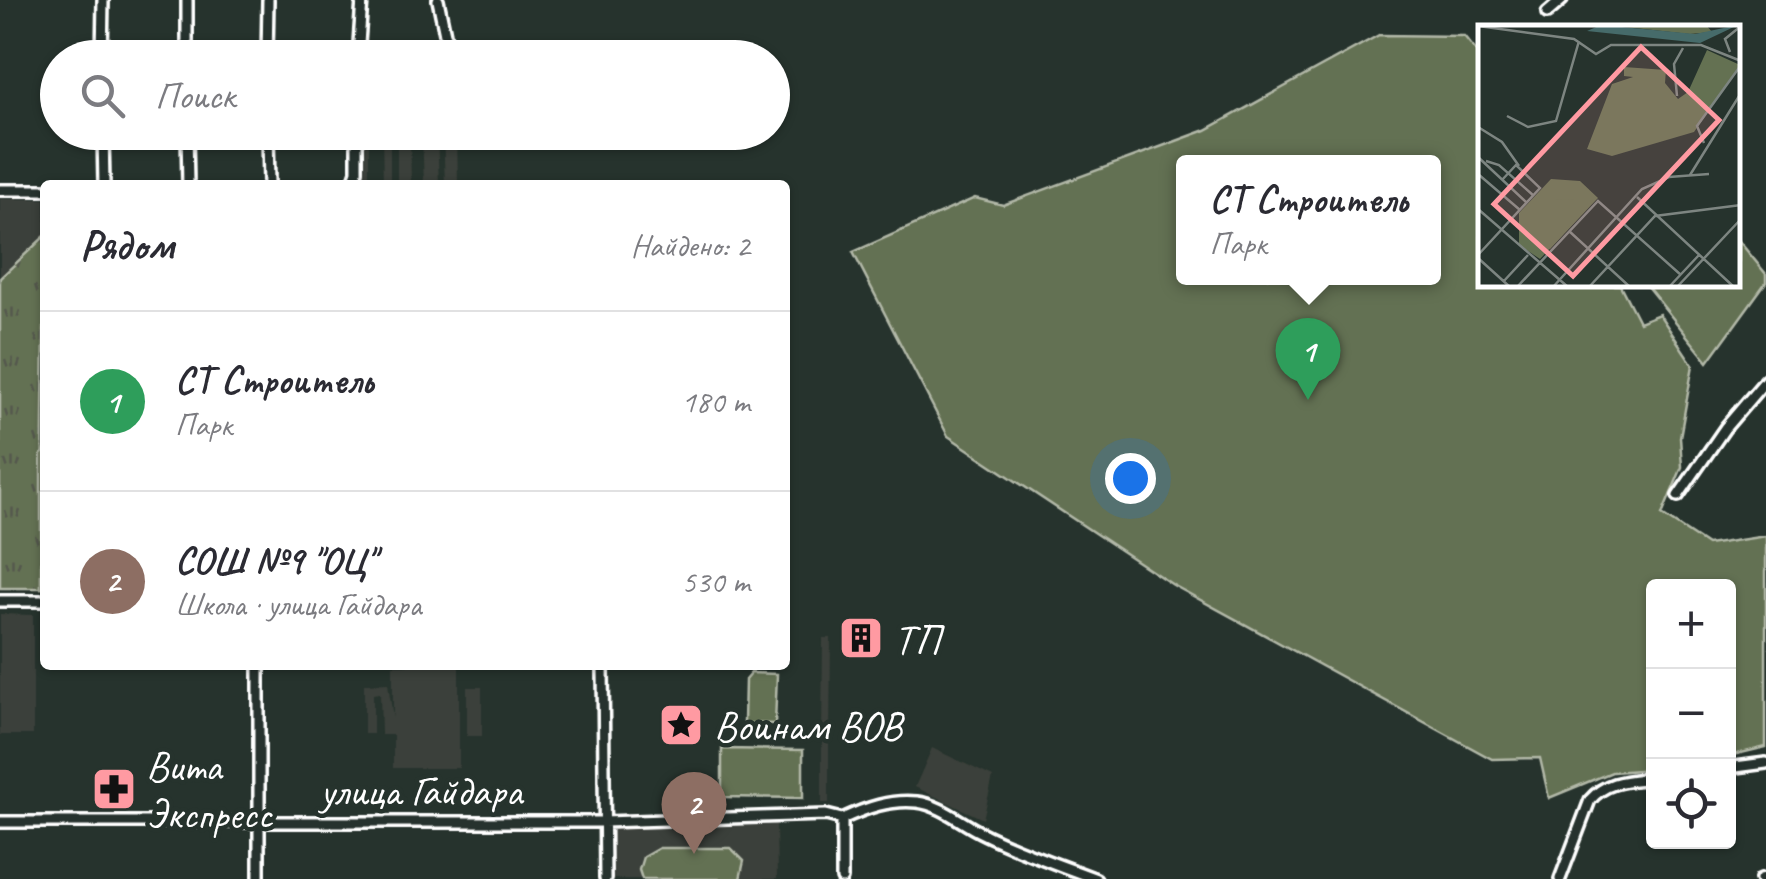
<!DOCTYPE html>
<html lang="ru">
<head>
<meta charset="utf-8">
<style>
	:root { --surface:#fff; --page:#f7f7f7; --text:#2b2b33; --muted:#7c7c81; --line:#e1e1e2; --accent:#8a5d65 }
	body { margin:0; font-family:Caveat,sans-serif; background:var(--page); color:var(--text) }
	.controls { position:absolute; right:30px; bottom:30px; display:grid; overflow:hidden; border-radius:10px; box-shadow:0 2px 8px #0004 }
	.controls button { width:90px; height:90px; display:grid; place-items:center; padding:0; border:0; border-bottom:2px solid var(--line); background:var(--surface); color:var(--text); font:50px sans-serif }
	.you { position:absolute; left:1130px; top:478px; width:35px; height:35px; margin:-25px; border:8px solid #fff; border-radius:50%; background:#1a73e8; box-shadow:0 0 0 15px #1a73e833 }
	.badge { display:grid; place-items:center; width:65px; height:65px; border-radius:50%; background:var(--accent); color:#fff; font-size:32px; font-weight:700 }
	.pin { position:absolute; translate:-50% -82px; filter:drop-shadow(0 2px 5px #0008) }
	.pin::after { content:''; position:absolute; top:52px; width:35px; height:30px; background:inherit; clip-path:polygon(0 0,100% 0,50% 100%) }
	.popup { position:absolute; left:1176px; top:155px; width:265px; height:130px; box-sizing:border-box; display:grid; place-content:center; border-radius:10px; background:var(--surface); filter:drop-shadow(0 2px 8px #0005); font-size:32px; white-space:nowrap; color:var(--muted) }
	.popup b { font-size:38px; color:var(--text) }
	.popup::after { content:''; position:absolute; left:50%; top:100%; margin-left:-20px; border:20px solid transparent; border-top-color:var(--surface) }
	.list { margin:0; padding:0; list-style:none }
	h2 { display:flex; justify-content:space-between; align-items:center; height:130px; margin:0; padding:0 40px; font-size:42px }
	h2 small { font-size:32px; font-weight:400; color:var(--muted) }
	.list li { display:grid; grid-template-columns:65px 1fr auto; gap:30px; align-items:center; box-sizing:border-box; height:180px; padding:0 40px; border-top:2px solid var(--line) }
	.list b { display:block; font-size:38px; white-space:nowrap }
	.list p { margin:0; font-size:32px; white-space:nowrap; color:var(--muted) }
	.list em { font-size:32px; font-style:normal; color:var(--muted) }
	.icon { flex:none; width:55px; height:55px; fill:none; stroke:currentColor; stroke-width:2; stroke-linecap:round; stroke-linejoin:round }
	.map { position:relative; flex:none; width:1766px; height:879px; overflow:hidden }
	.search { position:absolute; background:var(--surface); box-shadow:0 2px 8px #0004; left:40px; top:40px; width:750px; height:110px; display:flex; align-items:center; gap:25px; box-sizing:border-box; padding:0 35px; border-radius:55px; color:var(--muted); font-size:38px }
	.panel { position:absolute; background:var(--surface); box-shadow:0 2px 8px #0004; left:40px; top:180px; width:750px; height:490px; border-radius:10px }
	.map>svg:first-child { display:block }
	.built { fill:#3b403a }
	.grass { fill:url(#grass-tufts); stroke:#b2b8a8; stroke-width:2.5 }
	.garden { fill:#647152; stroke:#b2b8a8; stroke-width:2.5; fill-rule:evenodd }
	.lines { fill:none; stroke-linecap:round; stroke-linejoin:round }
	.street-casing { stroke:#fff; stroke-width:16 }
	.street { stroke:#26332d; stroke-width:9 }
	.labels { text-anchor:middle; stroke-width:9; stroke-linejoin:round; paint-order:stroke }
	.poi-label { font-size:42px; fill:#fff; stroke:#26332d; text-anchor:start }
	.street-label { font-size:42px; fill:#fff; stroke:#26332d }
	.inset-road { fill:none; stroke:#7d8581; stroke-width:2.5 }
	.view { fill:#ff9aa2; fill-opacity:0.15; stroke:#ff9aa2; stroke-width:5 }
	.inset-edge { fill:none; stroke:#fff; stroke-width:5 }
</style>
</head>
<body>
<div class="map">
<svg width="1766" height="879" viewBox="0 0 1766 879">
	<defs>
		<pattern id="grass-tufts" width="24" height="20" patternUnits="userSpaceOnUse" patternTransform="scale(2.5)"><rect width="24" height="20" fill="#647152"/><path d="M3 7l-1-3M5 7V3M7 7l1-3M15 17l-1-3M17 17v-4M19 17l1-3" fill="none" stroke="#54594e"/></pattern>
	</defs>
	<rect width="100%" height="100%" fill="#26332d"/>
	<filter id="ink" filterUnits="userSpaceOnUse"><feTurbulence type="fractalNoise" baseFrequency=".01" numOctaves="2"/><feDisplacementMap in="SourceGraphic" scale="20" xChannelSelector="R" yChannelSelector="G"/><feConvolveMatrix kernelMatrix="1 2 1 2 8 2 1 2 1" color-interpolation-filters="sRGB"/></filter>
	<g filter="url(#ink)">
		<!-- built -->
		<path class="built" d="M362,133H369V185H362Z
			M382,133H390V185H383Z
			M397,133H410L411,185H397Z
			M422,133H437L439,185H424Z
			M443,133H457L458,185H445Z
			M0,199H45V236L0,278Z
			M0,614L33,615V735H0Z
			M823,638H831L830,738H822Z
			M393,665H459V768H393V735H381L380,693L373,694V734H364V684L388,683L393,718Z
			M467,687H482V736H467Z
			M822,742L829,743V803H822Z
			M932,748L993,777L983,819L915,787Z
			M776,822L777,879H613L612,829Z"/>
		<!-- grass -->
		<path class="grass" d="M45,236L41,588H0V278Z"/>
		<!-- garden -->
		<path class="garden" d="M1379,35L1464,36L1481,57V285H1620L1639,322L1659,314L1693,365L1680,437L1682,467L1662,515L1707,545L1766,536V747L1729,756L1728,586H1654L1653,769L1612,772L1549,798L1540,758L1492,759L1173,585L948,436L853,252L975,198L1003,205L1206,130ZM1183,162H1433V278H1183Z
			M1739,241L1766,274V282L1708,362L1646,285H1738Z
			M45,450V588H41V455Z
			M751,673L777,674L775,724L744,723L745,680Z
			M722,749L803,750V798L722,797Z
			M659,848H731L744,861L740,879H642L639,870L643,857Z"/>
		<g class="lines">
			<defs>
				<path id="street" d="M187,0V58
					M438,0L450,58
					M1547,13L1562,0
					M102,58L103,0
					M267,58L268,0
					M358,58L362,0
					M103,132L104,185
					M187,132L188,185
					M268,132L269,185
					M352,185L357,171V132
					M0,190H45
					M1678,496L1725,428L1766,380
					M0,601H45
					M259,665V879
					M603,665L605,879
					M1728,768L1766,763
					M842,819C866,808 891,799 917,802C941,805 960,822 980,832C1017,851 1057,864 1096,879
					M0,822H604L826,815L842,819
					M842,879V819
					M1560,879L1590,800C1607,780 1629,781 1654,778
					M1761,879L1766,878"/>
			</defs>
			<!-- street casing -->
			<use href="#street" class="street-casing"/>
			<!-- street -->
			<use href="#street" class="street"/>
		</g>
	</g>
	<!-- icons -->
	<defs>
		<symbol id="building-square" viewBox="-11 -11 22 22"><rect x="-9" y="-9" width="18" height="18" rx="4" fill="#ff9aa2" stroke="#26332d"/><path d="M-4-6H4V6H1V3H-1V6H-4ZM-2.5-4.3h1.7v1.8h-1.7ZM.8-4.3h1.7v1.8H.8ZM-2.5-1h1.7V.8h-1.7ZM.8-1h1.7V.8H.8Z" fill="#111"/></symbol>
		<symbol id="sight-square" viewBox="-11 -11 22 22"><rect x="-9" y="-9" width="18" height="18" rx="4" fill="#ff9aa2" stroke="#26332d"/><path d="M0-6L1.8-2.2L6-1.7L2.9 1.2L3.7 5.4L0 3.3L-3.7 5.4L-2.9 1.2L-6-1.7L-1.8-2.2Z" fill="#111"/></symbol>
		<symbol id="pharmacy-square" viewBox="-11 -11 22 22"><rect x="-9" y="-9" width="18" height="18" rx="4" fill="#ff9aa2" stroke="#26332d"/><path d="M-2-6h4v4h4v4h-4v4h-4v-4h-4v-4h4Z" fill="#111"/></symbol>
	</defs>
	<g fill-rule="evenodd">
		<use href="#building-square" x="836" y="613" width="50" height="50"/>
		<use href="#sight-square" x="656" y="700" width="50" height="50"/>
		<use href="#pharmacy-square" x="89" y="764" width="50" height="50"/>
	</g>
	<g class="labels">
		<!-- poi labels -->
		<g class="poi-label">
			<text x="894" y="653">ТП</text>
			<text x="714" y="740">Воинам ВОВ</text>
			<text x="146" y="780">Вита<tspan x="146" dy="48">Экспресс</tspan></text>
		</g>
		<!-- street labels -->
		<g class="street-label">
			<text x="421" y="805">улица Гайдара</text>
		</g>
	</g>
	<!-- overview -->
	<g transform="translate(1478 25)">
		<rect width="262" height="262" fill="#26332d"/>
		<path d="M73,154L102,156L120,173L62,234L41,220V188Z" fill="#647152"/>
		<path d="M128,0H228L234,7L212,9Z" fill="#647152"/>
		<path d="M229,25L262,40L216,107L134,131L109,124L134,59L155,52L146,51V42L188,45L187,58L200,74L210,67ZM96,174L108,185L72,224L60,213V195L78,175Z" fill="#647152"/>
		<path d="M123,0L217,9L260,0L222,18L109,6Z" fill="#466b6a"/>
		<path class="inset-road" d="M0,1L96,14L118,29L133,20H223L263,36M252,27L247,14L263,1M199,71L196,39L205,23M29,91L50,102L78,96L101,16M0,102L24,117L41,141M226,118L219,101L263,40M0,132L49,178M8,136L21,140L56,171M0,149L42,185M212,150L263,68M159,172L256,262M0,184L90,262M91,206L152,262M0,230L62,163L38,140L24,155M0,233L32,262M25,257L50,230M39,262L120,176L203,250M75,262L164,164L191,152L231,149M111,262L177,191L263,180M191,262L221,230M199,262L263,194"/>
		<path class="view" d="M163,22L241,95L95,251L16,179Z"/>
		<rect width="262" height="262" class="inset-edge"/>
	</g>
</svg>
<div class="controls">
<button>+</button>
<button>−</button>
<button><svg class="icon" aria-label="locate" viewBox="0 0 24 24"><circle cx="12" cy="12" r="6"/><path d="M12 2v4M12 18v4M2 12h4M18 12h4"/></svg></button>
</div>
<div class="you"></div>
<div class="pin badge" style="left:1308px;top:400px;background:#2e9e5b">1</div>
<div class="popup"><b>СТ Строитель</b>Парк</div>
<div class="pin badge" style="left:694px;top:854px;background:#8d6e63">2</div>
<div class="search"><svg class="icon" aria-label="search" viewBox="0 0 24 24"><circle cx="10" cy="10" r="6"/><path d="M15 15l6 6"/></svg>Поиск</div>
<section class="panel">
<h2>Рядом<small>Найдено: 2</small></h2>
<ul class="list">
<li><span class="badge" style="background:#2e9e5b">1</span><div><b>СТ Строитель</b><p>Парк</p></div><em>180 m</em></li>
<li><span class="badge" style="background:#8d6e63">2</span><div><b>СОШ №9 &quot;ОЦ&quot;</b><p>Школа · улица Гайдара</p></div><em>530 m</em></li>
</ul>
</section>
</div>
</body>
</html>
